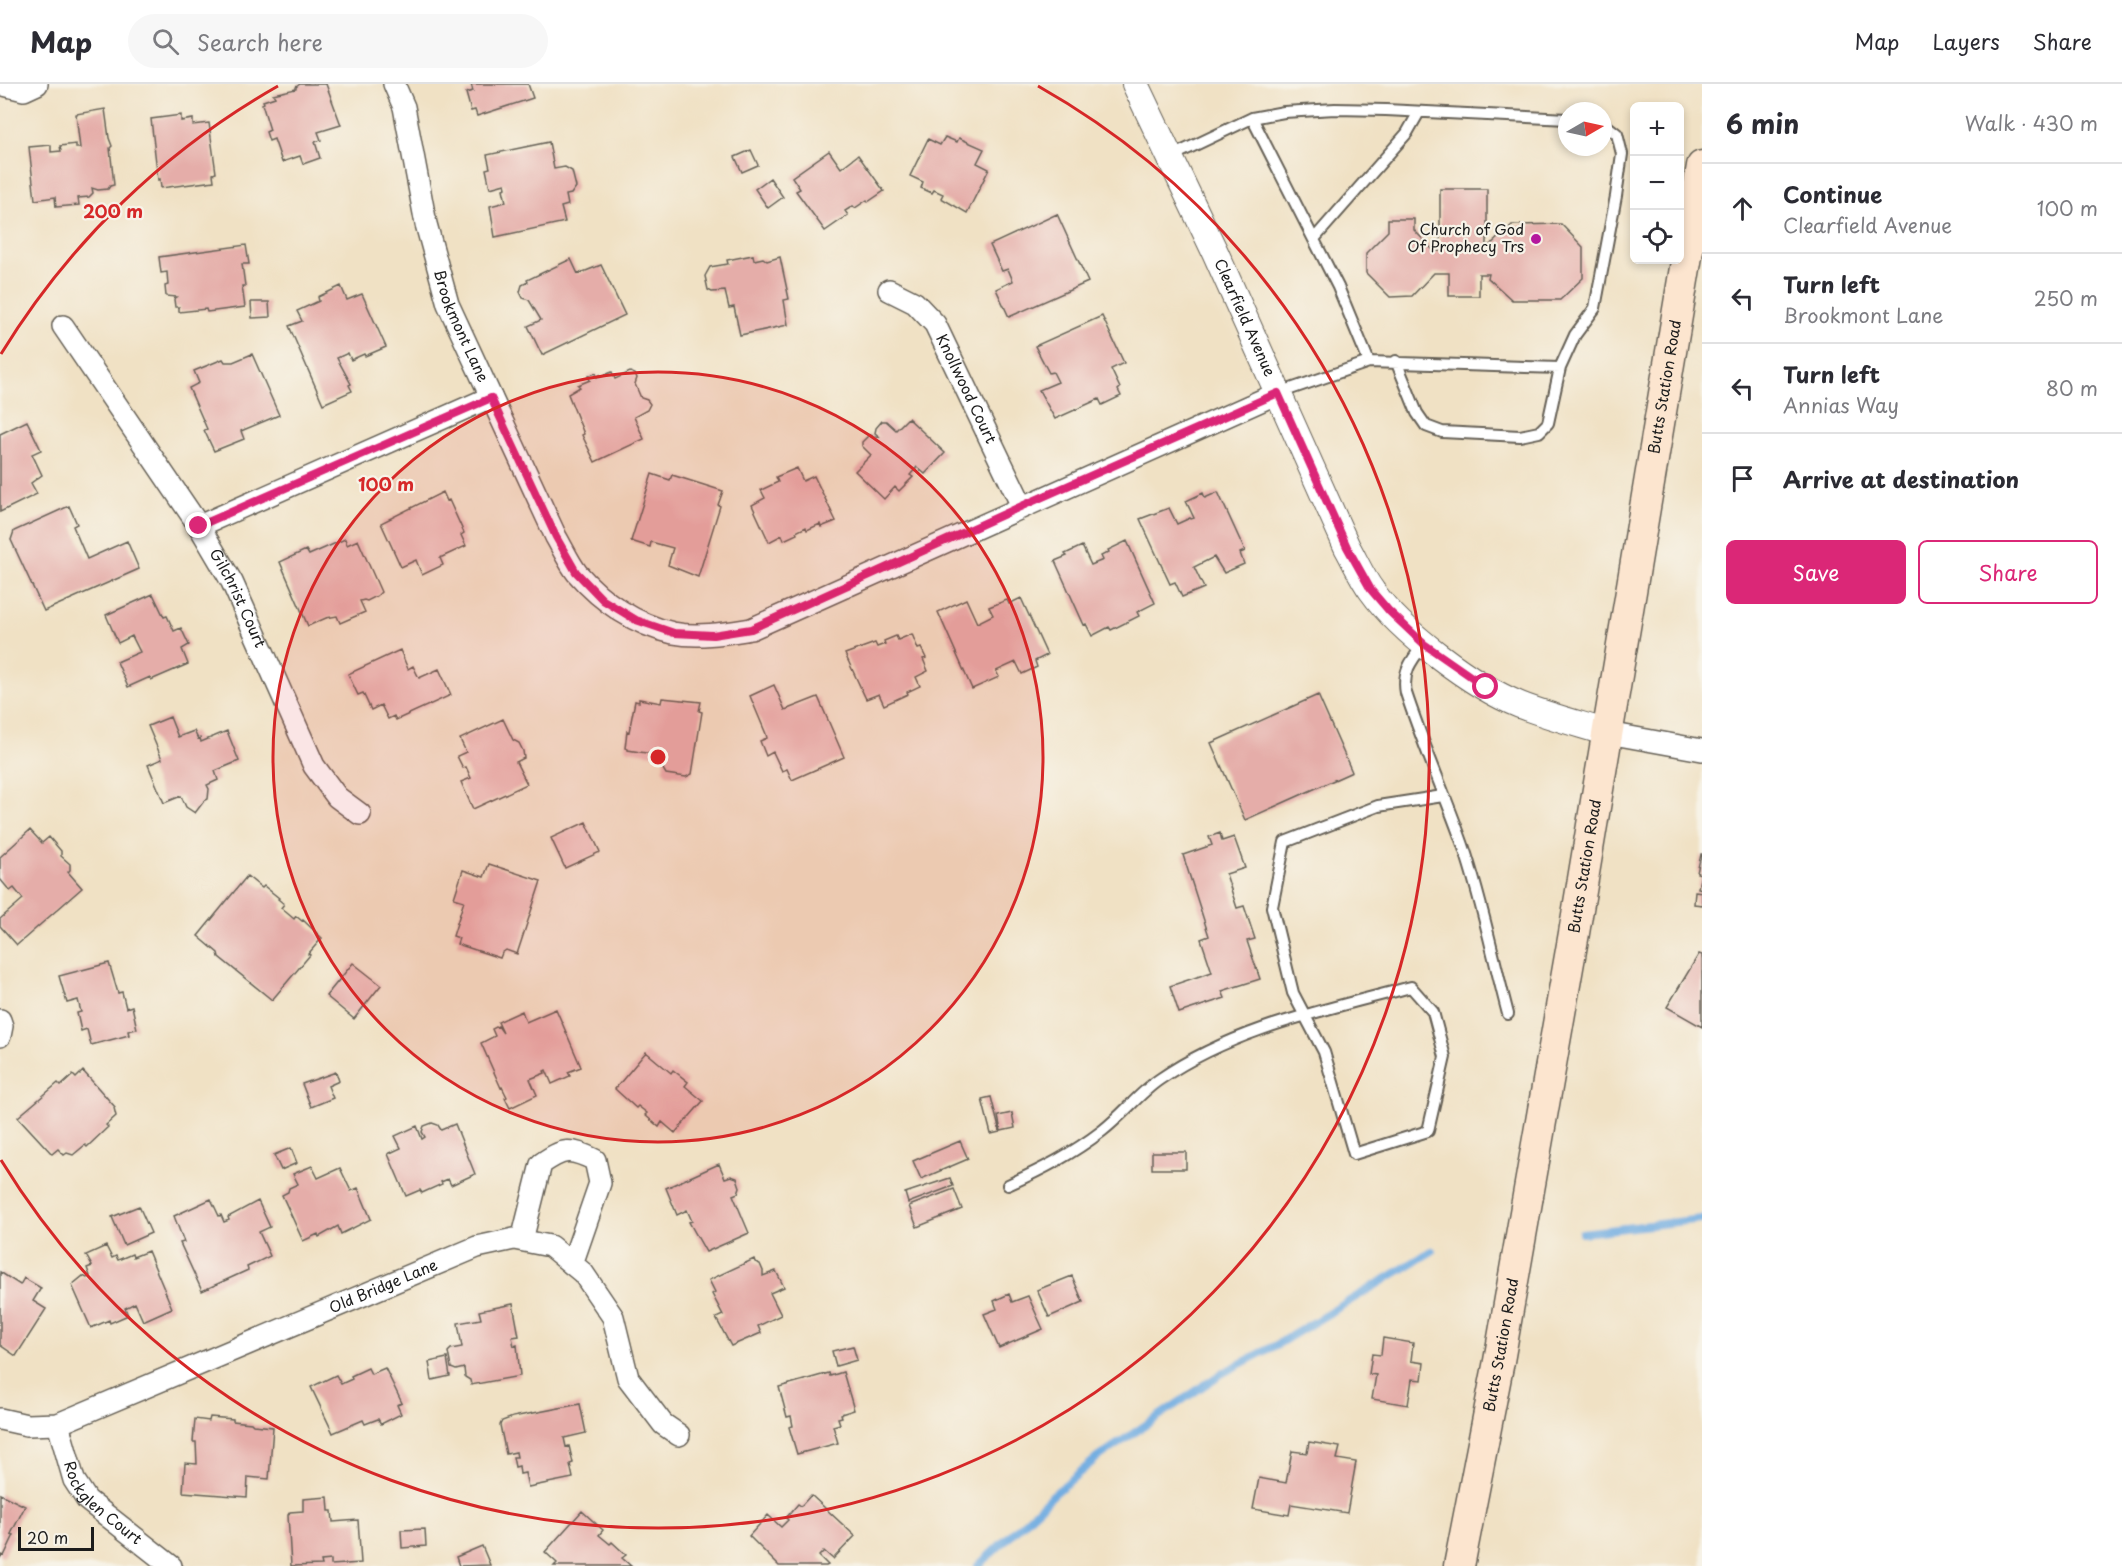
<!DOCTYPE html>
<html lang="en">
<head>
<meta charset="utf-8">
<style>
	:root { --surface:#fff; --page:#f7f7f7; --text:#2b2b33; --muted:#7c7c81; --line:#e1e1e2; --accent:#db2777 }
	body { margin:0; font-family:"Playpen Sans",sans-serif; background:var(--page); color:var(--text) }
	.controls { position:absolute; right:18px; top:18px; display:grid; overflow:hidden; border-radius:9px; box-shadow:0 3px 9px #0003 }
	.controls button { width:54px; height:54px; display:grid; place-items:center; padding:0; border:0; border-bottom:2px solid var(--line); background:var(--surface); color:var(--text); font:30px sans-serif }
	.compass { position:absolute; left:1558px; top:18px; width:54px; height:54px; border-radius:50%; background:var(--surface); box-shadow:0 3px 9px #0003; rotate:81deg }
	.scale { position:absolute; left:18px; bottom:15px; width:76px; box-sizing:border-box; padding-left:6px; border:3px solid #1c1c1c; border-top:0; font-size:16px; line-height:21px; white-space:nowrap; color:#1c1c1c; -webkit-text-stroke:4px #f7f3e8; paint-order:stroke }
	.stop { position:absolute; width:18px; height:18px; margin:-14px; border:4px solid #db2777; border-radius:50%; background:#fff }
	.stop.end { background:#db2777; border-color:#fff; box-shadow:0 2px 6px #0008 }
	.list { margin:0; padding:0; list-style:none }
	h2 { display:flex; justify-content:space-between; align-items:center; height:78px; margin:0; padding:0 24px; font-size:26px }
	h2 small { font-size:20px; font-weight:400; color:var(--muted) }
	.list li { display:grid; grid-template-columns:39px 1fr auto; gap:18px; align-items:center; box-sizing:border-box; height:90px; padding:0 24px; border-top:2px solid var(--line) }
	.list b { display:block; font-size:22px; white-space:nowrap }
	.list p { margin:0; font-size:20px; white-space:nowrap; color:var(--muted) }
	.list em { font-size:20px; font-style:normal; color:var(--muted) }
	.actions { display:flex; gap:12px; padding:18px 24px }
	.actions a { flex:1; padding:14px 0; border:2px solid var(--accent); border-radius:9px; text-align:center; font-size:21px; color:var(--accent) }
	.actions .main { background:var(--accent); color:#fff }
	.icon { flex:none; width:33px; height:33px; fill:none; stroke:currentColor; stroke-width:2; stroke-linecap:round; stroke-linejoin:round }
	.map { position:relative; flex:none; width:1702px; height:1482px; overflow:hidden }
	header { display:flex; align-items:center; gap:36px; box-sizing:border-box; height:84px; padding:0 30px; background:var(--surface); border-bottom:2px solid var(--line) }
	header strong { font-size:28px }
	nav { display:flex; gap:33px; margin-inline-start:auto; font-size:21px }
	.search { width:420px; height:54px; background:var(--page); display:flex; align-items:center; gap:15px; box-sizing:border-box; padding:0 21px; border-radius:33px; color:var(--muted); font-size:22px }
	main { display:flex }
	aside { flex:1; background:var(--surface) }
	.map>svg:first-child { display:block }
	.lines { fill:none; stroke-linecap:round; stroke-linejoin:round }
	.stream { stroke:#70ace1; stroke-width:8 }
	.building { fill:#e5ada9 }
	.service-casing { stroke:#666157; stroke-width:14 }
	.minor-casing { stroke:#666157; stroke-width:24 }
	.tertiary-casing { stroke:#666157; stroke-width:28 }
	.secondary-casing { stroke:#666157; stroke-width:33 }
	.service { stroke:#fff; stroke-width:10 }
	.minor { stroke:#fff; stroke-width:21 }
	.tertiary { stroke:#fff; stroke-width:26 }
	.secondary { stroke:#fce5cf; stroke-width:30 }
	.route { stroke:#db2777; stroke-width:8 }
	.ring { fill:none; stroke:#d62828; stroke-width:3 }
	.poi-dot { fill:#b5179e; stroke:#f7f3e8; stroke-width:2 }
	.labels { text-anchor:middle; stroke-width:4.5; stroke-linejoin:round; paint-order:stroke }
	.poi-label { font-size:15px; fill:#1c1c1c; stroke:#f7f3e8; text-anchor:end }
	.street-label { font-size:15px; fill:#1c1c1c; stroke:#f7f3e8 }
	.centre { fill:#d62828; stroke:#f7f3e8; stroke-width:3 }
	.ring-label { font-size:18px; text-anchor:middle; font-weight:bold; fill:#d62828; stroke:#f7f3e8; stroke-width:4.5; stroke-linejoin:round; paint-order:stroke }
</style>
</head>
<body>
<header>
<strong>Map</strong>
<div class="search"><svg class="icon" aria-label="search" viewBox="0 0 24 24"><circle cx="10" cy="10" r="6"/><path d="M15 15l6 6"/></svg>Search here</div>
<nav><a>Map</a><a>Layers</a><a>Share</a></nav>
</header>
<main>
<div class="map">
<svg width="1702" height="1482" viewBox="0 0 1702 1482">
	<rect width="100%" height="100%" fill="#f7f3e8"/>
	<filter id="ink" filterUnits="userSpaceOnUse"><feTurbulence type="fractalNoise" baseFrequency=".0167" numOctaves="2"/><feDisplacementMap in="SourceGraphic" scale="12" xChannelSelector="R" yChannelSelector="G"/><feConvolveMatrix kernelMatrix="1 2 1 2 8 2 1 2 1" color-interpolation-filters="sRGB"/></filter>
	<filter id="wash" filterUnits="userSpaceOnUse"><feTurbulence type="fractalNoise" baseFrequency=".008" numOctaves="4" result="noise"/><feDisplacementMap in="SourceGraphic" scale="24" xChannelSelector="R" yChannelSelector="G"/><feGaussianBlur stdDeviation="1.35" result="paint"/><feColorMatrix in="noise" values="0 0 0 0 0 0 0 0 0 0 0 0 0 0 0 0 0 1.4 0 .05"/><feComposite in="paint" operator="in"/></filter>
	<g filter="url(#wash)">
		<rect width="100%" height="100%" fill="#f0e1c4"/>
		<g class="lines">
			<!-- stream -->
			<path class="stream" d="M1582,1149L1702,1135
				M978,1482L1054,1410L1097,1374L1221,1290L1278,1260L1432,1167"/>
		</g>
		<g id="blocks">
			<!-- building -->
			<path class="building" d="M300,0H326L341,41L318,48L321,56L315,58L320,74L303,80L300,72L282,78L274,55L269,57L266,48L270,46L262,20L264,19L263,17L275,13L273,10L296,5V3Z
				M471,0H528L533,14L477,32L475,26L471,27L466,9L473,7Z
				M105,25L109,54L112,62L110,64L114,101L110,102L108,105L98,106L92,104L93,109L89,113L78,114L79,121L56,123L55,113L35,116L29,63L51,61V68L61,67L60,62L76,60V64H80L76,30Z
				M181,31V37L193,35V41L209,39L216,89L213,90L214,97L161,104L160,95L158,96L151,35Z
				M945,53L957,58L959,54L984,65L977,79L989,85L967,129L941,114L943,110L934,106L932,109L921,104L923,98L910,92L928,55L940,61Z
				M549,58L554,85L565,83L572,87L576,103L571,110L566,111L568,121L561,123L565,138L495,153L490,122L506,118L503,105L506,104L505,100L490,104L486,85L490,84L487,71Z
				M751,66L758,81L742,88L735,73Z
				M829,67L841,84L858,71L884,107L868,118L867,116L855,124L853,122L845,127L848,131L825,147L796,107L800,105L792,93Z
				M770,94L783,113L768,124L755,105Z
				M1440,105H1487V168L1488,163L1512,141L1561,140L1583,163V194L1560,216H1512L1488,194L1489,190H1479V212H1449V189H1434L1412,212L1390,213L1366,189V169L1388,147V135H1414V146L1434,167H1440Z
				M1057,130L1088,198L1009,233L996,205L1013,197L1008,185L1002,187L990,161Z
				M246,161L249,180H242L245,202H242L245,223L207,228L206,225L179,228V223H175L174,215L177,213L166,212L165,202L168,201L167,188L161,189L159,173Z
				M753,171L754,176L763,174L767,177L780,173L789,215L784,216L788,241L740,251L734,223L729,224L725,207L712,208L708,206L705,192L710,183L728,180L727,176Z
				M571,175L578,190L601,181L625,231L542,271L528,242L541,236L529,216L523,214L520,208L522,201L528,198L527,196Z
				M341,202L347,216L362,210L386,263L365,272L364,270L351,276L348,269L337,274L351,300L349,301L352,307L323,320L289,242L302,237L297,227L319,217L318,213Z
				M251,218H269L270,233L252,234Z
				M1102,232L1124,279L1111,285L1120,304L1118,306L1121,312L1102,321L1099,315L1055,335L1039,306L1058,298L1053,288L1049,289L1035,262Z
				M252,270L279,331L241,347L244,355L214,367L204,346L207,345L189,304L199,299L194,287L223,275L225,278H233Z
				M612,288L615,295L630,288L635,290L637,294L635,300L641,314L647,316L650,320L647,326L634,333L644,355L595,378L582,351L584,350L568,310L580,303L578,301L590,296L588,292L596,289L597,293L600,291V293Z
				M908,334L945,369L925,390L917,383L910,391L913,393L899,407L895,403L884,415L855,387L871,371L862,362V358L869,351L880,353L875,349L876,344L882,337H886L896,346Z
				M27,337L41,366L32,370L42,391L31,399L37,410L0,428V350Z
				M797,384L803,397L814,392L836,437L821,443L820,440L807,446L806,443L796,448L797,450L784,456L782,451L769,458L752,421L765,414L761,406L778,398L776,393Z
				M652,390L670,396L672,391L723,407L718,421L720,422L698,493L668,481L673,464L651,458L650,463L631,457Z
				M443,408L447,417L449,416L464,449L461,451L466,462L440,474L443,481L422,491L416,476L401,483L381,439Z
				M1218,408L1245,467L1240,469L1244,480L1224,489L1214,473L1194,483L1204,504L1182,513L1175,498L1170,500L1140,435L1169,424L1177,440L1190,434L1191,435L1194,434L1186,417L1203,409L1205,414Z
				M69,422L77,440L73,442L87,475L127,457L139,485L44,527L11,456L14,447Z
				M345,455L347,461L358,456L381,508L377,512L367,517L364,516L360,517L365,528L340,539L337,532L326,534L308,542L280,478L306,466L309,471Z
				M1127,457L1155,519L1137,528L1139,532L1111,546L1109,543L1092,552L1086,540L1084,541L1055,477L1067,472L1065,470L1082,462L1091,481L1103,476L1101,472L1109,468L1108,466Z
				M153,510L164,533L167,532L174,547L181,544L189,561L182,565L188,580L151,596L150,593L128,603L117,578L140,568L132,552L118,559L106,531Z
				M1021,514L1047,571L1035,577L1037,583L1022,590L1016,578L996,587L999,593L972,605L938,528L966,515L977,539L993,531L989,523L1007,516L1009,520Z
				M912,550L918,565L921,564L926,574L923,575L928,587L916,593L920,602L907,608L908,610L884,621L879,610L866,615L845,570L875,559L877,563L885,560L884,557L896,552L898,556Z
				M400,566L408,585L413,582L419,594L439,585L451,611L396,636L394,632L388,635L381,621L371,626L363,609L358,611L348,590Z
				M774,601L785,626L818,613L844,673L792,696L787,685L782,687L773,668L766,672L760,657L767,654L766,650L750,612Z
				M1318,611L1352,688L1245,736L1211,659Z
				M662,614L701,618L699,627L702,628L692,690L686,693L666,690L663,685L665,672L628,666V665L625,664L627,647L629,648L635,617L639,618V615L661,619Z
				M170,633L178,653L194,647L198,655L200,654L201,658L227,647L239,677L215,687L218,696L207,701L209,705L208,715L204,717L195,729L186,723L181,712L164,719L148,681L162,675L148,642Z
				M503,635L513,656L519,659L523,667L524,674L516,678L527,700L473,725L461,698L471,694L466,683L463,684L457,672L466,668L460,655Z
				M586,738L600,768L565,784L551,754Z
				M30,746L42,759L49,753L61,767V772L70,780V786L68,788L82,804L17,861L0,842V835L23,815L14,804L10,807L0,795V773Z
				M1220,749L1222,757L1234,753L1245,784L1226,790L1237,824L1244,822L1255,855L1247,857L1260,895L1222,907L1225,914L1179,929L1170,902L1212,888L1201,855L1209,852L1183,771L1212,761L1209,753Z
				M1701,770H1702V805L1698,804L1701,790L1697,789Z
				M489,780L541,797L517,870L506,866L502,869L500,874L457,860L459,854L453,852L464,817L454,814L463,786L484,793Z
				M247,792L262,804L264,802L279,814L278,815L284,820L281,824L294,835L296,832L302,837L303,836L322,854L308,870L310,871L272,916L219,873L218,869L198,852Z
				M1695,807L1702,808V821L1694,820Z
				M1699,870L1702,871V943L1667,923Z
				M109,879L118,909L122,908L126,924L132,922L137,945L128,947L129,951L91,961L87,945L81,947L77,929L81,928L78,916L67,919L59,892Z
				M353,879L381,901L354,935L326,912Z
				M556,925L581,983L568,988L570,992L552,1000L546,986L544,987L545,989L530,995L537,1011L510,1024L505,1014L507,1013L502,1003L501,1004L481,959L495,952L492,945L498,942L503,949L498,938L522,927L526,938Z
				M646,968L671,989L673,986L688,998L685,1002L703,1017L675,1049L662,1038L659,1043L645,1031L647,1029L638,1022L636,1024L615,1005Z
				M83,987L115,1023L114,1024L116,1032L106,1041L108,1043L87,1063L85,1061L73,1071L67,1069L64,1071L58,1065L52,1070L18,1033L58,999L61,1002L73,991L76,994Z
				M336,988L339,997L328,1002L333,1014L311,1023L302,1000Z
				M991,1013L1000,1048L991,1050L982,1015Z
				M1012,1029L1015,1044L1001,1047L998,1032Z
				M432,1039L438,1041L441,1046L455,1040L475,1090L451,1101L448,1095L441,1098L442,1100L422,1109L420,1106L406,1112L388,1070L401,1064L395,1052L417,1042L422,1055L425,1053L422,1048L424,1042Z
				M960,1057L968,1075L921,1095L913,1077Z
				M291,1064L297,1079L281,1086L274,1071Z
				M1152,1068H1186V1085H1152Z
				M719,1080L725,1094L731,1092L737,1094L740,1103L738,1109L733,1111L749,1149L706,1168L689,1138L692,1137L687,1126L677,1131L666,1104Z
				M312,1082L318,1094L340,1084L351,1107L358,1104L371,1135L341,1150L338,1142L319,1153L318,1150L303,1157L282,1111L288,1108L289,1104L298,1100L293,1090Z
				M950,1094L953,1102L908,1119L905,1109Z
				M954,1105L962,1125L917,1143L909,1122Z
				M211,1115L219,1132L221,1131L224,1138L229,1136L228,1133L258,1117L270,1143L259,1148L270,1172L247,1183L248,1186L202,1207L180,1159L184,1158L174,1132Z
				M139,1122L151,1149L124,1161L112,1133Z
				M106,1162L112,1174L116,1172L118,1176L132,1170L133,1173L148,1167L172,1224L143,1237L135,1219L125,1224L128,1231L110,1239L109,1236L91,1244L72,1201L83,1192L87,1194L90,1192L87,1184L92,1182L86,1171Z
				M754,1175L755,1178L760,1180L763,1187V1192L776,1187L784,1203L770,1209L781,1231L758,1242L761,1249L731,1262L716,1234L723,1231L712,1210L715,1208L709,1196Z
				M0,1188L20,1201L24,1194L41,1204L33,1217L46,1225L16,1272L0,1261Z
				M1072,1192L1083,1218L1049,1233L1037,1206Z
				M1009,1210L1012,1218L1028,1212L1043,1245L999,1264L984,1230L997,1225L994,1217Z
				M513,1220L519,1252L512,1253L514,1262L517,1261L520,1292L471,1301L470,1296L465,1293L464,1284L456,1286L451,1284L448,1268L451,1265L462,1263L458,1239L481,1235L479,1227Z
				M1383,1254L1413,1259L1411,1277L1424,1279L1422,1296L1412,1295L1408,1321L1372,1315L1376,1291L1369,1290L1372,1270L1381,1271Z
				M853,1262L857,1276L836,1282L832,1267Z
				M447,1274L450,1292L432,1296L429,1278Z
				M368,1284L371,1290L385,1284L402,1319L397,1321L401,1330L381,1340L378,1335L365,1340L363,1336L333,1349L311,1303L336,1291L341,1300L352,1295L351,1292Z
				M843,1288L854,1326L841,1330L842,1333L838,1334L840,1340L833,1342L838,1359L797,1370L789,1343L793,1342L791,1332L787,1333L779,1303L829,1289L830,1292Z
				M580,1320L586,1349L564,1354L566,1363L569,1362L573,1379L570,1380L573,1394L528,1403L525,1389L520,1390L519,1382L515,1383L513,1373H517L516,1368L506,1370L500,1341L502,1337L513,1333Z
				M210,1333L233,1335V1337L251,1339L253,1341L273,1343L269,1395L248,1393L247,1413L183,1408L185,1379L197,1380L196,1358H193L195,1335L209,1337Z
				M1309,1358L1340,1363L1337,1375L1356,1378L1347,1429L1291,1420L1289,1431L1253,1425L1259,1394L1286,1399L1292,1367L1307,1369Z
				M0,1410L25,1422L11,1450L14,1451L4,1472L2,1471L0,1474Z
				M811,1411L855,1452L833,1475L824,1467L819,1472L828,1481L826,1482H779L749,1452L768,1431L781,1443L788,1436L786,1434L798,1420L801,1422Z
				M328,1413L329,1427H332L333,1438L358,1436L361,1479L331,1481V1476L321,1477L322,1481L291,1482L288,1431L290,1428L303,1427V1415Z
				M582,1427L603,1446L599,1451L610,1460L612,1458L626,1471L622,1474L631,1482H554L557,1479L545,1468Z
				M425,1445L426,1462L402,1464L401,1446Z
				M482,1462L490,1481L459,1482L456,1473Z"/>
		</g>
	</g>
	<g filter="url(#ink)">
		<use href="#blocks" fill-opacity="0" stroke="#666157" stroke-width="1.5"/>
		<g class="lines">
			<defs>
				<path id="service" d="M1252,34L1338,203L1369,278
					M1170,73L1252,34L1284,28L1335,25L1386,26L1567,35
					M1314,155L1407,49L1419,28
					M1396,277L1417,329L1426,342L1442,348L1520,352L1539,348L1548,339L1560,284L1575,251L1595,224L1616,112L1622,70L1617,50L1603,39
					M1279,309L1369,278L1560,284
					M1424,560C1411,577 1402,588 1406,609C1423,661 1445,710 1463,761C1482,816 1493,874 1508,930
					M1008,1101C1043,1085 1072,1070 1102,1047C1123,1031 1139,1009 1160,995C1234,944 1325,926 1411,903L1433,928L1445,973L1428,1047L1354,1070L1324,968L1293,909L1272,823L1285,758L1378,722L1443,712"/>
				<g id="minor">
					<path d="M0,0L24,6L37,0"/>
					<path id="s1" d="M394,0L404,23L426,140L448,220L556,453C563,465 569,479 577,489C602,518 636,541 673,549C699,554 726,549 751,545L1278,309"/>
					<path id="s2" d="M889,206L915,219L935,240L1022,422"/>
					<path id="s3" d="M63,242L199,442L232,498L314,682L337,713L360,730"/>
					<path d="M199,442L491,313"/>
					<path d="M1608,649L1702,666"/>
					<path d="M0,936L2,942L0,952"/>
					<path d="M522,1156L541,1080C564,1064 570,1064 595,1076L600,1099L572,1180"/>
					<path id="s4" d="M0,1335L27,1341L58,1340L477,1163L514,1155L550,1162L583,1189L613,1233L628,1294L663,1340L679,1351"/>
					<path id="s5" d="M58,1340L74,1396L87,1416L171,1482"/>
				</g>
				<g id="tertiary">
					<path id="s6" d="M1135,0L1215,168L1347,463C1355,477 1362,494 1372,507C1401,548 1473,602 1520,621C1548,632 1579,640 1608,649"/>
				</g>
				<g id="secondary">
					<path id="s7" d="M1459,1482L1499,1277L1574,849L1702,82"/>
				</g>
			</defs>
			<!-- service casing -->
			<use href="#service" class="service-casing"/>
			<!-- minor casing -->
			<use href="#minor" class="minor-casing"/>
			<!-- tertiary casing -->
			<use href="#tertiary" class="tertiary-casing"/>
			<!-- secondary casing -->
			<use href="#secondary" class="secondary-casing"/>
			<!-- service -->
			<use href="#service" class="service"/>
			<!-- minor -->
			<use href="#minor" class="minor"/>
			<!-- tertiary -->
			<use href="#tertiary" class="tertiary"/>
			<!-- secondary -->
			<use href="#secondary" class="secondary"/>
		</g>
	</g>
	<g class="lines" filter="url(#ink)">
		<!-- route -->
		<path class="route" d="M199,442L491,314L556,453L576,488L603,516L636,536L674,549L713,551L751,545L1022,422L1278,309L1347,463L1371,506L1389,527L1424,560L1486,603"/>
	</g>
	<!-- distance rings -->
	<circle cx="658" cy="673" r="385" fill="#d62828" fill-opacity=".12"/>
	<g class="ring">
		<circle cx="658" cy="673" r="385"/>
		<path d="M1 270A771 771 0 0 1 278 2M1038 2A771 771 0 1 1 1 1076"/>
	</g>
	<!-- markers -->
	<circle class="poi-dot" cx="1536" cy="155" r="6"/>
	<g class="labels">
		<!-- poi labels -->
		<g class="poi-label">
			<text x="1524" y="151">Church of God<tspan x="1524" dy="17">Of Prophecy Trs</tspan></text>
		</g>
		<!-- street labels -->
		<g class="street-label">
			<text dy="5" stroke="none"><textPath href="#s6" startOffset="258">Clearfield Avenue</textPath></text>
			<text dy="5" stroke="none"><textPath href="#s1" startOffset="252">Brookmont Lane</textPath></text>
			<text dy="5" stroke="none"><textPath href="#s7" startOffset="1197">Butts Station Road</textPath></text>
			<text dy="5" stroke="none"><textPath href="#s2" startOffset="130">Knollwood Court</textPath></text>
			<text dy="5" stroke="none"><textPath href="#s3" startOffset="324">Gilchrist Court</textPath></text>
			<text dy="5" stroke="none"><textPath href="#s7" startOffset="711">Butts Station Road</textPath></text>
			<text dy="5" stroke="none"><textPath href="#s4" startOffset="412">Old Bridge Lane</textPath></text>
			<text dy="5" stroke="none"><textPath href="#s7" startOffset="225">Butts Station Road</textPath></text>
			<text dy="5" stroke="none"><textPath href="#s5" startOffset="94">Rockglen Court</textPath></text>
		</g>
	</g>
	<circle cx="658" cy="673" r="9" class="centre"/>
	<g class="ring-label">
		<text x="113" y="134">200 m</text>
		<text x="386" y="407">100 m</text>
	</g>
</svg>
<div class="controls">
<button>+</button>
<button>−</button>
<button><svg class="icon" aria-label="locate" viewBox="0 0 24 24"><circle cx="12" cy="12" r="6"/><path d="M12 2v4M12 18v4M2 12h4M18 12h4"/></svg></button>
</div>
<svg class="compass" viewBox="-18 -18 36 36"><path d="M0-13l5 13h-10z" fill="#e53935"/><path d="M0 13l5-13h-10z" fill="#7c7c81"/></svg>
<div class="scale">20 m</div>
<div class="stop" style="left:1486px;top:603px"></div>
<div class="stop end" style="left:199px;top:442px"></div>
</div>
<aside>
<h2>6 min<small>Walk · 430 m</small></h2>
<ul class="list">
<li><svg class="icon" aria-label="ahead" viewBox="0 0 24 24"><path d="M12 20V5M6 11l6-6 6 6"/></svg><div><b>Continue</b><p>Clearfield Avenue</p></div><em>100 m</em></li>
<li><svg class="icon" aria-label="left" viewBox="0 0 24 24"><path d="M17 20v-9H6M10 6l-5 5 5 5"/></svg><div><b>Turn left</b><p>Brookmont Lane</p></div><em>250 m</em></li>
<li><svg class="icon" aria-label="left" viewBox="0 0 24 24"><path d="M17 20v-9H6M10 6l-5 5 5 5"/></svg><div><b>Turn left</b><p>Annias Way</p></div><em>80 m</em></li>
<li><svg class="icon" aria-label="arrive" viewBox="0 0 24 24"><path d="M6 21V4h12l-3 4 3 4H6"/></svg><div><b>Arrive at destination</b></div></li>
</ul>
<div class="actions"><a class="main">Save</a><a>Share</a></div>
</aside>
</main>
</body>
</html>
